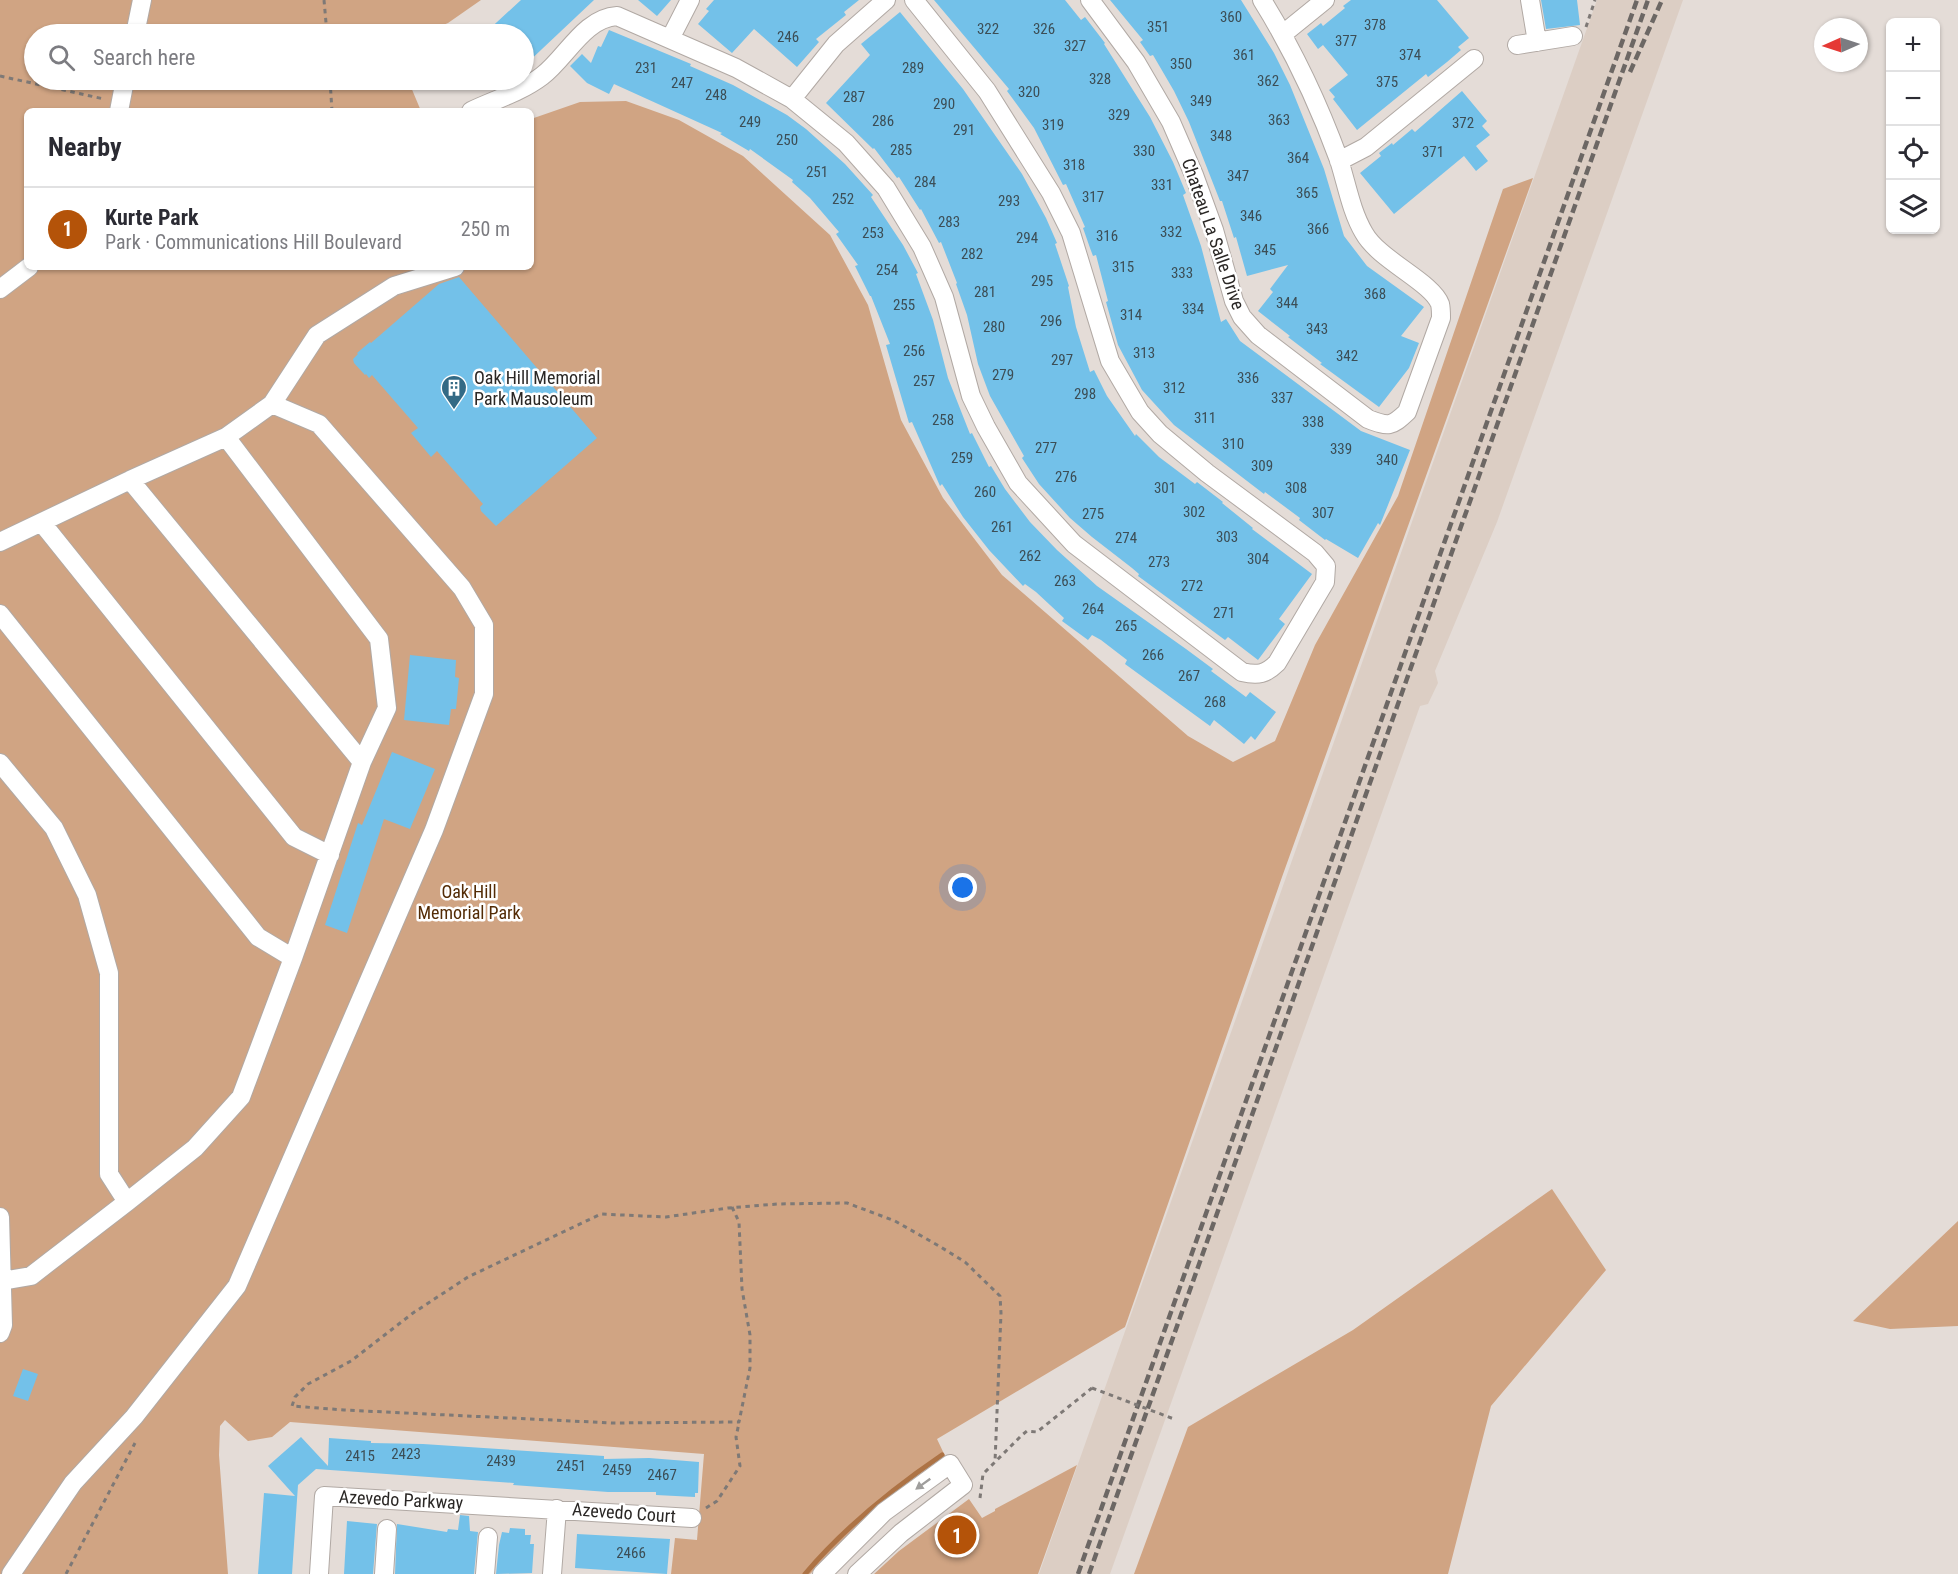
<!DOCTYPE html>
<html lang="en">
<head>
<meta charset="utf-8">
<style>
	:root { --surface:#fff; --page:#f2f2f3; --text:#2b2b33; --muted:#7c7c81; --line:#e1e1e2; --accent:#b45309 }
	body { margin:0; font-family:"Roboto Condensed",sans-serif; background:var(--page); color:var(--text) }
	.controls { position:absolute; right:18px; top:18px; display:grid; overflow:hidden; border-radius:9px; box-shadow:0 2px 4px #0004 }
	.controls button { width:54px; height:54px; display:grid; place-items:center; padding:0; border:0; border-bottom:2px solid var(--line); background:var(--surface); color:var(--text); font:30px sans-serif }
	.compass { position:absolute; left:1814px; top:18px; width:54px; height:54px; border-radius:50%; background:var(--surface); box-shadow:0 2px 4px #0004; rotate:267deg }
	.you { position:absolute; left:963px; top:888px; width:21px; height:21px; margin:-15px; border:4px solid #fff; border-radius:50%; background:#1a73e8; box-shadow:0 0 0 9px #1a73e833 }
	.badge { display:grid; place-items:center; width:39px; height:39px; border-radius:50%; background:var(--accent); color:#fff; font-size:20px; font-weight:700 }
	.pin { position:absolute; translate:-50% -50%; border:3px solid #fff; box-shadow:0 2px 6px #0006 }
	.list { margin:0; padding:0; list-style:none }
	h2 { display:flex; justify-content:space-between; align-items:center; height:78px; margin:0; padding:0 24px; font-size:26px }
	h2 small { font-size:20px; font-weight:400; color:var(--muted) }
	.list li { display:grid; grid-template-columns:39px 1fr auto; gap:18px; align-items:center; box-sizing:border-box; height:84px; padding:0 24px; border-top:2px solid var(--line) }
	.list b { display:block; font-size:22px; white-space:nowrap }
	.list p { margin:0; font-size:20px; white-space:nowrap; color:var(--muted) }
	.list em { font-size:20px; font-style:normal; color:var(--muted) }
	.icon { flex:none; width:33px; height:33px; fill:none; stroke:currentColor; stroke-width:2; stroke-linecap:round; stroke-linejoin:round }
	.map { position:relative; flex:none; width:1958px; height:1574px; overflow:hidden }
	.search { position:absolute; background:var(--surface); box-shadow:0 2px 4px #0004; left:24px; top:24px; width:510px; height:66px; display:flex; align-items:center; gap:15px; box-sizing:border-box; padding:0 21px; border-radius:33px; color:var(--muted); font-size:22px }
	.panel { position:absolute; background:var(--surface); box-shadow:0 2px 4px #0004; left:24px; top:108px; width:510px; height:162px; border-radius:9px }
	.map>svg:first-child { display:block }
	.built { fill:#dccec4 }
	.green { fill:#d0a483 }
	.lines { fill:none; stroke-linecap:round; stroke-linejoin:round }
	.stream { stroke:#ad7345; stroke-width:5 }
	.building { fill:#73c1e9 }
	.minor-casing { stroke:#b1a9a4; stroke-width:20 }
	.path { stroke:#7e7976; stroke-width:3; stroke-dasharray:4.5 4.5; stroke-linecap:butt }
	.minor { stroke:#fff; stroke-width:18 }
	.rail { stroke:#6c6764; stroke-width:4.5; stroke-dasharray:9 4.5; stroke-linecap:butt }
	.path-bridge { stroke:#7e7976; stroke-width:3; stroke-dasharray:4.5 4.5; stroke-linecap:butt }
	.oneway { fill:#9f9e9d }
	.labels { text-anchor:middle; stroke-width:5; stroke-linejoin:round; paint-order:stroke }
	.number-label { font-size:15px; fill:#3c4e56 }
	.street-label { font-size:18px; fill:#2a2725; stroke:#fff }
	.poi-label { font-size:18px; fill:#2a2725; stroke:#fff; text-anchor:start }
	.park-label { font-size:18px; fill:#532b05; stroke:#fff }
</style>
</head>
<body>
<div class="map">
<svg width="1958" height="1574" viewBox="0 0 1958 1574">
	<rect width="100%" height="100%" fill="#e4dcd7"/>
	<!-- built -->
	<path class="built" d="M1597,0H1683L1497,522L1435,671L1438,683L1428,704L1420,706L1110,1574H1039Z"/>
	<!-- green -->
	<path class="green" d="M0,0H481L448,23L421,34H34V80H408L421,111H27V267H531V119L580,102L626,101L679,120L743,156L830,235L868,305L901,420L943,498L1002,575L1188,736L1233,762L1275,741L1315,645L1398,496L1503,189L1533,178L1282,877L1125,1327L937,1439L946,1458L879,1507L810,1574H671L675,1538L697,1540L704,1454L290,1422L272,1437L248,1441L225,1420L220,1426L219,1455L228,1574H0Z
		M1552,1189L1606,1270L1491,1406L1448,1574H1134L1188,1427L1353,1330Z
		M1958,1221V1326L1890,1329L1853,1321Z
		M1077,1465L1038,1574H874L899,1551L969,1499L982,1518L995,1511V1509Z"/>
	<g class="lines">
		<!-- stream -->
		<path class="stream" d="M805,1574C844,1528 892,1489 942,1455"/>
	</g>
	<!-- building -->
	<path class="building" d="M521,0H594L524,66V34H484Z
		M638,0H671L657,16Z
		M714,0H859L844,12L846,15L816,39L819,42L797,67L754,29L732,53L698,24L709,11L706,9Z
		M934,0H1065L1081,20L1085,17L1105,43L1104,44L1150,117L1173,162L1186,193L1183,195L1201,246L1221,322L1226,319L1240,341L1361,431L1410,450L1380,525L1378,523L1358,558L1326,539L1325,540L1299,520L1300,518L1265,492L1264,494L1174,425L1142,390L1118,345L1106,302L1108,301L1096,255L1093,256L1090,248L1083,228L1085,227L1066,184L1063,185L1034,128L1007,91L1009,89Z
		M1110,0H1241L1274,53L1290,85L1324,169L1344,236L1367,266L1424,307L1401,336L1419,343L1409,368L1379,407L1320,364L1322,363L1288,337L1290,336L1258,311L1273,292L1270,289L1288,265L1247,276L1236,237L1234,238L1222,201H1220L1189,122L1174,91L1153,55L1150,56L1140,42L1143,40Z
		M1351,0H1437L1469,38L1458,47L1461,50L1447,62L1428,77L1426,74L1357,130L1333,99L1335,97L1329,90L1348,75L1323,45L1318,49L1307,34L1321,23L1323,26L1345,8L1343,6Z
		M1541,0H1577L1580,25L1546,29Z
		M900,12L963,89L1022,174L1046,218L1057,243L1055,244L1069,286L1068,287L1076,327L1090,372L1094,370L1107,396L1135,436L1136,434L1159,457L1195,484L1197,482L1223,502L1222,503L1253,528L1252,529L1312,574L1279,619L1285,624L1258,660L1228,637L1225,640L1138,576L1139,574L1132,568L1092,537L1070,518L1039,484L1022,458L1024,456L990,396L978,364L967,315L956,284L957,283L941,242L939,243L921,209L920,210L899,177L897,178L874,148L873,149L826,103L870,55L861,44Z
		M609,30L691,64L690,66L733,85L787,115L806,129L845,164L873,195L871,197L903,245L918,273L916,274L933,320L948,378L970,434L972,433L989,467L991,466L1005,489L1030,522L1057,550L1097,586L1186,649L1213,669L1211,671L1246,697L1250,692L1276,712L1255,740L1251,736L1244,744L1214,720L1210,726L1125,664L1127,660L1101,640L1092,635L1088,640L1062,621L1064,618L1036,592L1025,584L1023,586L989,550L963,517L942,484L940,486L912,422L909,423L886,345L890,344L871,296H870L855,266L858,265L836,234L839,232L810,198L792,182L793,180L750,149L749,151L720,134L722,133L614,84L609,94L587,83L570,66L582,54L591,63L598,46L601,47Z
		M1462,91L1487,121L1482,126L1490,135L1476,146L1488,161L1476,171L1464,156L1394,214L1360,173L1381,156L1379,153L1392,143L1393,145L1412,129L1415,132Z
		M459,277L597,438L496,526L481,511L480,507L483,504L437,451L431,457L411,433L418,428L372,375L369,378L366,374L365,375L354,363L353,359L358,354L357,353L370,342L371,343L439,284Z
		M410,655L456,660L455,677L459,678L456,709H451L449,725L404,720Z
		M392,752L435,769L410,829L384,819L347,933L325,925L358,823L362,825Z
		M23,1369L38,1374L28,1401L13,1396Z
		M301,1437L328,1466L329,1438L371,1441V1443L423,1444L604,1456V1459L649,1458L699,1462L698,1493H695V1497L656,1495V1492H608L513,1485L514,1483L316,1469L298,1485L292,1574H258L264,1493L295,1496L268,1466Z
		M460,1515L469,1516L470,1531L478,1532L474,1574H395L397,1524L447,1532L448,1529L458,1530Z
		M347,1521L377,1524L373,1574H344Z
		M510,1528L525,1529V1535H531L530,1544H534L532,1573L496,1574L499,1545L502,1532L509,1533Z
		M577,1534L670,1539L667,1574L575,1568Z"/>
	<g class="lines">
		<defs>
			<path id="minor" d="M1090,0L1136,62L1171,122L1194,175L1214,230L1234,301L1242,317L1258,335L1368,419C1389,427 1391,427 1407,412L1441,318C1441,314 1441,308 1440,304C1432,282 1379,260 1364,233C1351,211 1347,185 1339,160C1319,105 1293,50 1262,0
				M1530,0L1537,42
				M135,34L142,0
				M1283,34L1325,0
				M670,39L690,0
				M1517,45L1573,36
				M792,99L836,44L886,0
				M119,111L125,80
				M471,111C494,100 521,92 542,76C566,58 584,18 617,16L736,68L792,99L846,143L886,188L922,247L944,297L971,396L986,427L1018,483L1074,544L1242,672C1258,676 1266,674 1277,663L1325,582L1326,566L1315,553L1207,473L1160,434L1140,412L1110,361L1071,233L1051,193L987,91L914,0
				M1339,161L1366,147L1474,59
				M0,289L29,267
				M130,480L362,762
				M42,523L294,837L330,855
				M0,542L130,480L226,437L272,404L317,335L394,286L455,267
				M0,614L258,937L293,958
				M0,763L54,828L87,895L109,973V1174L127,1202
				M0,1217L3,1325L0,1333
				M2,1281L31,1276L127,1202L195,1148L241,1097L293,958L362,762L387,708L379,639L226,437
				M11,1574L73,1483L134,1417L237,1286L434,830L484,694V625L462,588L319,424L272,404
				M319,1574L324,1496L692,1518
				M384,1574L387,1529
				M485,1574L488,1537
				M552,1574L557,1509
				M822,1574L884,1512L950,1464L963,1485L901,1533L857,1574"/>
		</defs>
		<!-- minor casing -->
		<use href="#minor" class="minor-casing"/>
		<!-- path -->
		<path class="path" d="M324,0L327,34
			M1586,27L1595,0
			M0,76L104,99
			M330,80L332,111
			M732,1207L739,1222L742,1289L750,1335V1368L739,1422L613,1423L344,1410L292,1406L295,1397L308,1384L351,1361L413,1313L468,1277L601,1214L666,1217L728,1208L777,1204L847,1203L895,1221L939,1246L965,1262L1000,1296L1001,1313L995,1462
			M980,1498L983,1474L1022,1435L1027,1431L1037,1432L1092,1388
			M706,1508L717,1501L740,1466L736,1437L739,1423
			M66,1574L135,1443"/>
		<!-- minor -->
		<use href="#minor" class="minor"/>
		<!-- rail -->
		<path class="rail" d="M1630,72L1662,0
			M1078,1574L1637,0
			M1089,1574L1648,0"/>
		<!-- path-bridge -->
		<path class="path-bridge" d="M1092,1388L1174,1419"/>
	</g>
	<!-- one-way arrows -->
	<defs><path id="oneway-solid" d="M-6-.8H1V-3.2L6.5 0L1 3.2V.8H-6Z" transform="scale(1.5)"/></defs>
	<use class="oneway" href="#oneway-solid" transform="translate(923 1484) rotate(144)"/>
	<!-- icons -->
	<defs>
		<symbol id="building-pin" viewBox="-11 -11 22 30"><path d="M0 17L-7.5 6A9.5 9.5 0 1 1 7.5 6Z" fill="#336a85" stroke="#fff"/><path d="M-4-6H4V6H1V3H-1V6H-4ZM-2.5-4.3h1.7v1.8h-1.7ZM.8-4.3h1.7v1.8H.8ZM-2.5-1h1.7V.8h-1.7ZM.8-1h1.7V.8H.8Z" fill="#fff"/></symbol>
	</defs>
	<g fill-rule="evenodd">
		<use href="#building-pin" x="439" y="373" width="30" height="40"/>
	</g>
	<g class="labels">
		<!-- number labels -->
		<g class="number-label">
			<text x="1231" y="22">360</text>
			<text x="1375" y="30">378</text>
			<text x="1158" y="32">351</text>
			<text x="988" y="34">322</text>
			<text x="1044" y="34">326</text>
			<text x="788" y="42">246</text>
			<text x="1346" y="46">377</text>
			<text x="1075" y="51">327</text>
			<text x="1244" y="60">361</text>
			<text x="1410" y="60">374</text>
			<text x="1181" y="69">350</text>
			<text x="646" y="73">231</text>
			<text x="913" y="73">289</text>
			<text x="1100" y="84">328</text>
			<text x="1268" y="86">362</text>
			<text x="1387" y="87">375</text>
			<text x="682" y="88">247</text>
			<text x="1029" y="97">320</text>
			<text x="716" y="100">248</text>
			<text x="854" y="102">287</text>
			<text x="1201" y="106">349</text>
			<text x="944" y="109">290</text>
			<text x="1119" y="120">329</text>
			<text x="1279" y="125">363</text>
			<text x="883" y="126">286</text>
			<text x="750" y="127">249</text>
			<text x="1463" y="128">372</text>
			<text x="1053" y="130">319</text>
			<text x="964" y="135">291</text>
			<text x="1221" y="141">348</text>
			<text x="787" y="145">250</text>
			<text x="901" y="155">285</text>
			<text x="1144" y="156">330</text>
			<text x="1433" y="157">371</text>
			<text x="1298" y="163">364</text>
			<text x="1074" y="170">318</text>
			<text x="817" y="177">251</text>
			<text x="1238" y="181">347</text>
			<text x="925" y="187">284</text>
			<text x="1162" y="190">331</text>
			<text x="1307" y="198">365</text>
			<text x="1093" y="202">317</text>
			<text x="843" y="204">252</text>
			<text x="1009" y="206">293</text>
			<text x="1251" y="221">346</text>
			<text x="949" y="227">283</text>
			<text x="1318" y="234">366</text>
			<text x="1171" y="237">332</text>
			<text x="873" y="238">253</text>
			<text x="1107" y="241">316</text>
			<text x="1027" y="243">294</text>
			<text x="1265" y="255">345</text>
			<text x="972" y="259">282</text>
			<text x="1123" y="272">315</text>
			<text x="887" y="275">254</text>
			<text x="1182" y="278">333</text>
			<text x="1042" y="286">295</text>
			<text x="985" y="297">281</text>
			<text x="1375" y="299">368</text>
			<text x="1287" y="308">344</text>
			<text x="904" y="310">255</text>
			<text x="1193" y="314">334</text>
			<text x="1131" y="320">314</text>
			<text x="1051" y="326">296</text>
			<text x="994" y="332">280</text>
			<text x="1317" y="334">343</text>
			<text x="914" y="356">256</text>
			<text x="1144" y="358">313</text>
			<text x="1347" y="361">342</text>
			<text x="1062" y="365">297</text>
			<text x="1003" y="380">279</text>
			<text x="1248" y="383">336</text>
			<text x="924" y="386">257</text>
			<text x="1174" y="393">312</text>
			<text x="1085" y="399">298</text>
			<text x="1282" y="403">337</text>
			<text x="1205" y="423">311</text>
			<text x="943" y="425">258</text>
			<text x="1313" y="427">338</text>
			<text x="1233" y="449">310</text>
			<text x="1046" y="453">277</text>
			<text x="1341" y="454">339</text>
			<text x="962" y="463">259</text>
			<text x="1387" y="465">340</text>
			<text x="1262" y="471">309</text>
			<text x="1066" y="482">276</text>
			<text x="1165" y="493">301</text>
			<text x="1296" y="493">308</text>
			<text x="985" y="497">260</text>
			<text x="1194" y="517">302</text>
			<text x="1323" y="518">307</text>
			<text x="1093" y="519">275</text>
			<text x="1002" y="532">261</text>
			<text x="1227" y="542">303</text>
			<text x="1126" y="543">274</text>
			<text x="1030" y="561">262</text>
			<text x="1258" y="564">304</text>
			<text x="1159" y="567">273</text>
			<text x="1065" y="586">263</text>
			<text x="1192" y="591">272</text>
			<text x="1093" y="614">264</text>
			<text x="1224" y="618">271</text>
			<text x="1126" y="631">265</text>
			<text x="1153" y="660">266</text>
			<text x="1189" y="681">267</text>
			<text x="1215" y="707">268</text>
			<text x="406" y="1459">2423</text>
			<text x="360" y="1461">2415</text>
			<text x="501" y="1466">2439</text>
			<text x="571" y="1471">2451</text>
			<text x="617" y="1475">2459</text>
			<text x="662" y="1480">2467</text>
			<text x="631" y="1558">2466</text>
		</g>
		<!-- street labels -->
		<g class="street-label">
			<text transform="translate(1213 234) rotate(71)" y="6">Chateau La Salle Drive</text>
			<text transform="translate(401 1500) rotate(3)" y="6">Azevedo Parkway</text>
			<text transform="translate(624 1513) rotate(4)" y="6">Azevedo Court</text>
		</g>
		<!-- poi labels -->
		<g class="poi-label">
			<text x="474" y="384">Oak Hill Memorial<tspan x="474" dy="21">Park Mausoleum</tspan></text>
		</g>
		<!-- park labels -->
		<g class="park-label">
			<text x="469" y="898">Oak Hill<tspan x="469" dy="21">Memorial Park</tspan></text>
		</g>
	</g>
</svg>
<div class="controls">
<button>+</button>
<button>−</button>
<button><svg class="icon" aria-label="locate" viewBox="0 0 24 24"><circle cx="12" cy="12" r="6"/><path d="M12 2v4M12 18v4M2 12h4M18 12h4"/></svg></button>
<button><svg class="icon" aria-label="layers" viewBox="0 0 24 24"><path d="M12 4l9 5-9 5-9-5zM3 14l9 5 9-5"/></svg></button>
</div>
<svg class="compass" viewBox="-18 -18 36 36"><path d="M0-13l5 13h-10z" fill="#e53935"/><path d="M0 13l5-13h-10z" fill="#7c7c81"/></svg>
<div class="you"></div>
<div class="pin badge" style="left:957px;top:1535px">1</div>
<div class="search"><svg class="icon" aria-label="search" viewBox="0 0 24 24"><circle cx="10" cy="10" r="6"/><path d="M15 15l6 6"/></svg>Search here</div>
<section class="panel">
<h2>Nearby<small></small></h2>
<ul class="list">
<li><span class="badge">1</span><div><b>Kurte Park</b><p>Park · Communications Hill Boulevard</p></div><em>250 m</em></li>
</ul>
</section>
</div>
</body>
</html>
